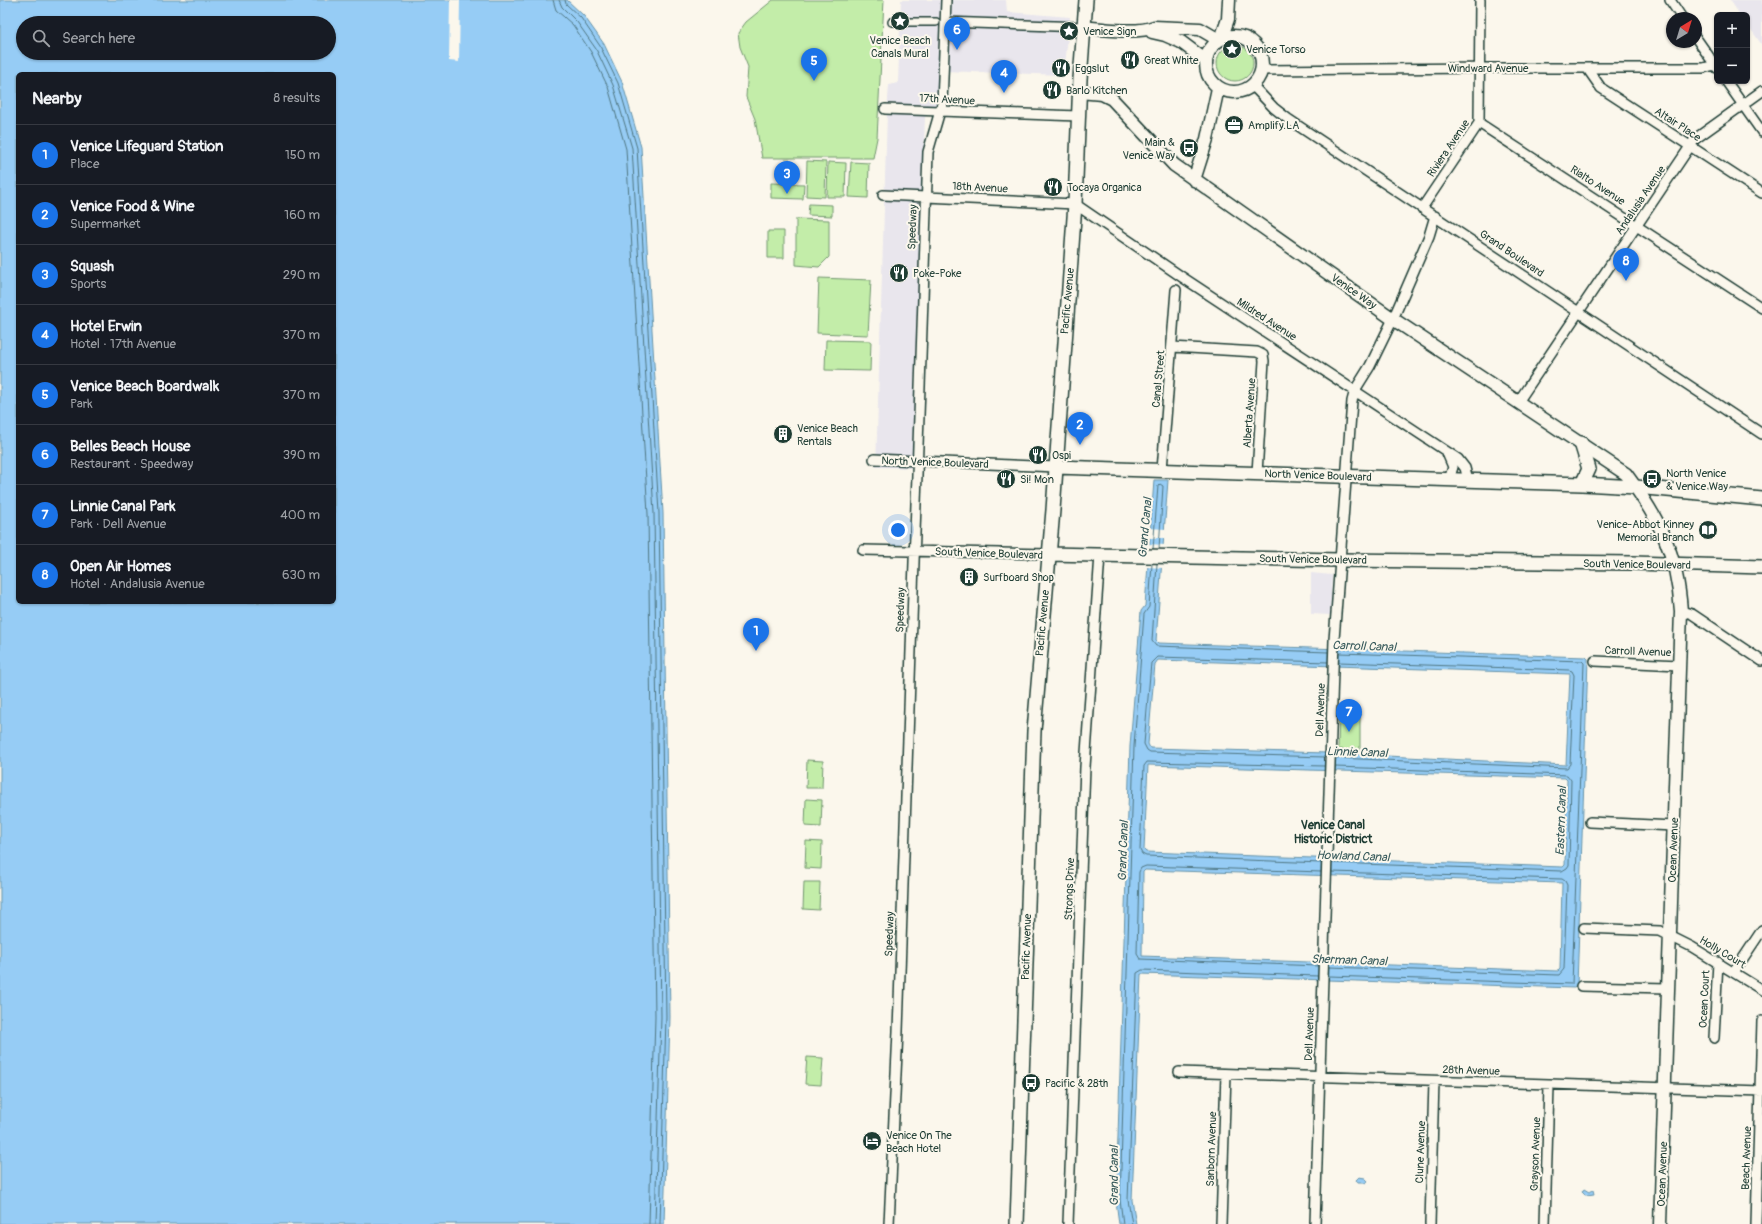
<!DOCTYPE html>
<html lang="en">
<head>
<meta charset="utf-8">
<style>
	:root { --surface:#171b24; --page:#20242c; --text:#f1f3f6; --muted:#9ea1a6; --line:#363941; --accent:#1a73e8 }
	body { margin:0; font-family:Pangolin,sans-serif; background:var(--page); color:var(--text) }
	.controls { position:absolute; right:12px; top:12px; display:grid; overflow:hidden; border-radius:6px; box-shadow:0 1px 3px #0004 }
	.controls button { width:36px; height:36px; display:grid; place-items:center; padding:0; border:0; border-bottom:1px solid var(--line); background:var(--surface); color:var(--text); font:20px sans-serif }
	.compass { position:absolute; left:1666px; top:12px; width:36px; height:36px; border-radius:50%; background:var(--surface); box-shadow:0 1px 3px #0004; rotate:38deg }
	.you { position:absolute; left:898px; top:530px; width:14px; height:14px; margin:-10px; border:3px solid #fff; border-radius:50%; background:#1a73e8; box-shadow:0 0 0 6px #1a73e833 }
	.badge { display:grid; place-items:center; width:26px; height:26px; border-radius:50%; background:var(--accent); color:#fff; font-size:13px; font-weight:700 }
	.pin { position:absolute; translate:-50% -33px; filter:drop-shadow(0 1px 2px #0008) }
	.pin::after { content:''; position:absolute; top:21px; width:14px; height:12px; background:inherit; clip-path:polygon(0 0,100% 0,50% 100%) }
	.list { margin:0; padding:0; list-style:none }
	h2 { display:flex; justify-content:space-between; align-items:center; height:52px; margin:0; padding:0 16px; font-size:17px }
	h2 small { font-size:13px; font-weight:400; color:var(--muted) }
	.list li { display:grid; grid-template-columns:26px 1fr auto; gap:12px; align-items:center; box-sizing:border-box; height:60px; padding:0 16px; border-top:1px solid var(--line) }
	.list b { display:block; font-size:15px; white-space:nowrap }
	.list p { margin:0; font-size:13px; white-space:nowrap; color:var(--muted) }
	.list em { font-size:13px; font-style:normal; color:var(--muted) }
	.icon { flex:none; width:22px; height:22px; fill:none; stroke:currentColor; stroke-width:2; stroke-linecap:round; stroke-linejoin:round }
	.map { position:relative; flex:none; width:1762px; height:1224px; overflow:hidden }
	.search { position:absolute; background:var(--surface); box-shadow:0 1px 3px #0004; left:16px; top:16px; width:320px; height:44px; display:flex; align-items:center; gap:10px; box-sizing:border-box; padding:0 14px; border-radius:22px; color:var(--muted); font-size:15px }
	.panel { position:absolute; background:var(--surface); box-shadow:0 1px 3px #0004; left:16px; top:72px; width:320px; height:532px; border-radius:6px }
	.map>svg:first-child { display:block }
	.built { fill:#e9e6ed }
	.green { fill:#c3eda9; stroke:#71956e }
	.water { fill:#96ccf5; stroke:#6693a8; fill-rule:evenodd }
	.pier { fill:#fbf7ec }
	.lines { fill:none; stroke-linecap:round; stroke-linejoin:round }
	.shore { stroke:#4f7681; stroke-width:1 }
	.pedestrian-casing { stroke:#1f3d34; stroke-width:10 }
	.minor-casing { stroke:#1f3d34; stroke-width:12 }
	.tertiary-casing { stroke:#1f3d34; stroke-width:15 }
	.secondary-casing { stroke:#1f3d34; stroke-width:16 }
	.pedestrian { stroke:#fbf7ec; stroke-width:7 }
	.minor { stroke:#fbf7ec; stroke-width:9 }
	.tertiary { stroke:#fbf7ec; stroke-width:12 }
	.secondary { stroke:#fbf7ec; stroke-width:13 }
	.labels { text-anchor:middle; stroke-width:4; stroke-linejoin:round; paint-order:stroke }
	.poi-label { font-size:11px; fill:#1f3d34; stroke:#fbf7ec; text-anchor:start }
	.street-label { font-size:11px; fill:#1f3d34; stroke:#fbf7ec }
	.water-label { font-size:12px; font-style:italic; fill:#375a5b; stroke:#fbf7ec }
	.neighbourhood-label { font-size:12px; font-weight:bold; fill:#1f3d34; stroke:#fbf7ec }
</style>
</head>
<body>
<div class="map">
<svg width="1762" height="1224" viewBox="0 0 1762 1224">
	<rect width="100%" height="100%" fill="#fbf7ec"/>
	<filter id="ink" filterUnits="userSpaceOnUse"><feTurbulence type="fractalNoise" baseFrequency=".025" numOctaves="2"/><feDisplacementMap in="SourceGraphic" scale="8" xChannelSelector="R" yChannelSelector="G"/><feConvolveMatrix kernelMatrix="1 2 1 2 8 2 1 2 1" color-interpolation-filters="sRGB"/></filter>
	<g filter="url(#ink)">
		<!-- built -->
		<path class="built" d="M901,0H1006L1007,12L1070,17L1064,75L942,71L940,104L925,117L912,468L876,467L887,113L889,85L898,83Z
			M1730,0H1762V45L1747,24V15H1740Z
			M1311,573L1332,575L1330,615L1311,614Z"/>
		<!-- green -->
		<path class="green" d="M773,0H884L877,138L873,158H762L755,119L746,97L748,67L740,47L738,33L746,22Z
			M1217 63a18 18 0 1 1 36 0a18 18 0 1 1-36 0Z
			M807,161L826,162L825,197L806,196Z
			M828,162L846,163L845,197H827Z
			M851,162L869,163L868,198L849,197Z
			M771,183L804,184L803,199L771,198Z
			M809,204L832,205V216L808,215Z
			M796,219L829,220V257L819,267L796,265Z
			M768,231H784V258H768Z
			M819,278L871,280L868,335L817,333Z
			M826,340L871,341L870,371L825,370Z
			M1339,714H1360V751L1338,749Z
			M807,760L823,761L822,788H806Z
			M806,799L822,800L821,827L805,826Z
			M806,841L822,842L821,869L805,868Z
			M804,882H820L819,910L803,909Z
			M807,1057L823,1058L821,1085L805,1084Z"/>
		<!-- water -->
		<path class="water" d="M0,0H567L584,16L604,44L622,82L641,147L663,513L670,1017L664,1224H0ZM23,23H329V53H23ZM18,74H334V602H18Z
			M1154,480H1168L1156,641L1158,643L1586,657L1588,659L1577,986L1574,988L1141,974L1132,1200L1136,1224H1119L1116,1201L1130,746L1141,611L1145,606ZM1158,660L1570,674L1566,765L1327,753L1150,748L1148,744L1155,664ZM1148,765L1565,778L1567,780L1565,865L1563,867L1146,852L1144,850ZM1145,870L1562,883L1560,969L1558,971L1142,956L1143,872Z
			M1359,1177L1365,1178L1368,1181L1365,1183H1358L1356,1180Z
			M1584,1189L1589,1192L1594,1190L1595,1194L1585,1195L1582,1192Z"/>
		<!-- pier -->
		<path class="pier" d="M450,0H460L459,62L449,61Z
			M1149,528L1166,529L1165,538H1148Z
			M1148,544L1165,545L1161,597L1162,568L1147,567L1144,595Z"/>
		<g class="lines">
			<!-- shore -->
			<path class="shore" d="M553,0L556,10L573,25L591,52L608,87L626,149L648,514L655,1017L649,1224
				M559,0L562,7L577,22L596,49L613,85L632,148L654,513L661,1017L655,1224
				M565,0L566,4L581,18L600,46L618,83L637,148L659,513L666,1017L660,1224
				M1153,549L1158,486L1160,484L1163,486L1159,549
				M1157,564L1152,641L1156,646L1328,652
				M1325,757L1150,752L1147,750L1144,744L1151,663L1157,657L1328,662
				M1336,758L1567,768L1570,764L1574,675L1572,671L1569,670L1339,662
				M1321,863L1146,856L1142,854L1140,850L1144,766L1147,762L1324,766
				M1332,863L1562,871L1567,868L1569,865L1571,780L1567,775L1335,767
				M1318,966L1140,959L1137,954L1139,872L1141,868L1146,866L1321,872
				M1329,967L1559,975L1564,969L1567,885L1565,881L1562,879L1332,872
				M1329,976L1572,984L1584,663L1582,661L1339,653
				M1123,1224L1120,1200L1134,746L1144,614L1149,607L1152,564
				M1132,1224L1128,1200L1137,973L1142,970L1318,976"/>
			<defs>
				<path id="pedestrian" d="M892,22H936"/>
				<path id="minor" d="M1670,0L1682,18
					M945,22L1083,27
					M1696,38L1717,68
					M1587,68L1601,88L1762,193
					M1262,70L1480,68H1703L1715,65
					M1726,81L1762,132
					M1253,86L1274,108L1288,119L1762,434
					M885,109L1078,116
					M1479,123L1762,308
					M883,195L1075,204L1182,277L1458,459L1465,468L1468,480
					M1422,208L1479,123L1480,0
					M1172,347L1257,352L1263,355L1264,361L1257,473
					M1518,402L1695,139L1762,91
					M1447,453L1453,467L1449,480
					M874,459L1056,467
					M1162,470L1176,290
					M863,550L1048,554
					M1681,611L1692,614L1762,661
					M1595,661L1679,665
					M1590,822L1674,826
					M1584,928L1660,931L1692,947L1762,990
					M1734,972L1762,930
					M1581,986L1667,988
					M1714,1038L1718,962
					M1179,1072L1762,1091
					M889,1224L898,1031L928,152L942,104L946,0
					M1068,1224L1085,767L1100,555
					M1221,1224L1226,1074
					M1315,1224L1334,640L1352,401L1355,390L1370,366L1393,319L1429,236L1435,216
					M1430,1224L1434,1081
					M1545,1224L1549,1086
					M1756,1224L1762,1021"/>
				<path id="tertiary" d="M1083,27C1102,29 1138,34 1154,27L1200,29L1219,40
					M1152,32L1165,35L1181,42L1205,60
					M1206 64a28 28 0 1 1 56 0a28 28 0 1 1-56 0Z
					M1221,39L1228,19L1229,0
					M1079,92L1102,94L1112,99L1174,165L1393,319L1626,474C1660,520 1677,553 1681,611L1660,1224
					M1194,180L1207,139L1218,88"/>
				<path id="secondary" d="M1581,443L1589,469L1582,484
					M1056,467L1582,484L1636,487L1762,499
					M1048,554L1339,560L1633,563L1762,567
					M1017,1224L1034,731L1053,510L1075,204L1080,79L1086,0"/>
			</defs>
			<!-- pedestrian casing -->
			<use href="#pedestrian" class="pedestrian-casing"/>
			<!-- minor casing -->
			<use href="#minor" class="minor-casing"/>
			<!-- tertiary casing -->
			<use href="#tertiary" class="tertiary-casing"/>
			<!-- secondary casing -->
			<use href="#secondary" class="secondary-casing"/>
			<!-- pedestrian -->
			<use href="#pedestrian" class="pedestrian"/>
			<!-- minor -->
			<use href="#minor" class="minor"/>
			<!-- tertiary -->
			<use href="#tertiary" class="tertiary"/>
			<!-- secondary -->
			<use href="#secondary" class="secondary"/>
		</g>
	</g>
	<!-- icons -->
	<defs>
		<symbol id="sight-disc" viewBox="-11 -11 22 22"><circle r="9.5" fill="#1f3d34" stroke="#fbf7ec"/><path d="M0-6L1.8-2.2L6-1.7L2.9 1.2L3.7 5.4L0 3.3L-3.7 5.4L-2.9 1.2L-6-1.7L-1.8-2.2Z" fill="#fff"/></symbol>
		<symbol id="restaurant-disc" viewBox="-11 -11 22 22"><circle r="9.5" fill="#1f3d34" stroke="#fbf7ec"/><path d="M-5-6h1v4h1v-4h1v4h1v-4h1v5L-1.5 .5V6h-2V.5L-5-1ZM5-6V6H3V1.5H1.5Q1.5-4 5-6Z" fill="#fff"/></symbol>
		<symbol id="office-disc" viewBox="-11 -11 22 22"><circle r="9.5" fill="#1f3d34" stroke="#fbf7ec"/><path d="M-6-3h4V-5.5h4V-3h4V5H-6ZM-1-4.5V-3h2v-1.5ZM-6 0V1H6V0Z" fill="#fff"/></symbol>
		<symbol id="bus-disc" viewBox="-11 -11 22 22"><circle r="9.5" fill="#1f3d34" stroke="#fbf7ec"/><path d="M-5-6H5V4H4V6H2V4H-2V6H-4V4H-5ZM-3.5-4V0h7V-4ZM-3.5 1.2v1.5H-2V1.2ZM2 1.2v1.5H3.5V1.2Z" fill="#fff"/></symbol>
		<symbol id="building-disc" viewBox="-11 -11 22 22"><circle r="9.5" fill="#1f3d34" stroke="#fbf7ec"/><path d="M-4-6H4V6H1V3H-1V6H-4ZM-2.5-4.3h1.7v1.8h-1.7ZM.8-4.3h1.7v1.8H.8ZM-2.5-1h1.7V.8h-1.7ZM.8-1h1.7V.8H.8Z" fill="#fff"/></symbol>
		<symbol id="library-disc" viewBox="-11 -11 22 22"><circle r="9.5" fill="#1f3d34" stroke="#fbf7ec"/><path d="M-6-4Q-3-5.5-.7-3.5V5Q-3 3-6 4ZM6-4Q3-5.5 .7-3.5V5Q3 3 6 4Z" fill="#fff"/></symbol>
		<symbol id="hotel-disc" viewBox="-11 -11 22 22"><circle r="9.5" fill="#1f3d34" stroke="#fbf7ec"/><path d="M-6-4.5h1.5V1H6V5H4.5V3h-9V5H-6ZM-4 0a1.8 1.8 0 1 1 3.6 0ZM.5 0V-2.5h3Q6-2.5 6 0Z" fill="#fff"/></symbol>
	</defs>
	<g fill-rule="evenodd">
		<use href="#sight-disc" x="889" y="10" width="22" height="22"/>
		<use href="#sight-disc" x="1058" y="20" width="22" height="22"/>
		<use href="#sight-disc" x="1221" y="38" width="22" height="22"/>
		<use href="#restaurant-disc" x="1119" y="49" width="22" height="22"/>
		<use href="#restaurant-disc" x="1050" y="57" width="22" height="22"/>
		<use href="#restaurant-disc" x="1041" y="79" width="22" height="22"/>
		<use href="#office-disc" x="1223" y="114" width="22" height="22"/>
		<use href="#bus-disc" x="1178" y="137" width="22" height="22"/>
		<use href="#restaurant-disc" x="1042" y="176" width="22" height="22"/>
		<use href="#restaurant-disc" x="888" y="262" width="22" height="22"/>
		<use href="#building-disc" x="772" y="423" width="22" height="22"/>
		<use href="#restaurant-disc" x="1027" y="444" width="22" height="22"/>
		<use href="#restaurant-disc" x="995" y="468" width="22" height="22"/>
		<use href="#bus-disc" x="1641" y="468" width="22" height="22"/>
		<use href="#library-disc" x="1697" y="519" width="22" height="22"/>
		<use href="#building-disc" x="958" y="566" width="22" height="22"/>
		<use href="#bus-disc" x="1020" y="1072" width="22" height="22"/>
		<use href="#hotel-disc" x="861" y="1130" width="22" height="22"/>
	</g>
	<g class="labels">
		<!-- poi labels -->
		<g class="poi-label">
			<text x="1083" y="35">Venice Sign</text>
			<text x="900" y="44" text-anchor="middle">Venice Beach<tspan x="900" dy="13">Canals Mural</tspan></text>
			<text x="1246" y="53">Venice Torso</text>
			<text x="1144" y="64">Great White</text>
			<text x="1075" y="72">Eggslut</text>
			<text x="1066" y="94">Barlo Kitchen</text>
			<text x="1248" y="129">Amplify.LA</text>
			<text x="1175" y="146" text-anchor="end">Main &amp;<tspan x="1175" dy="13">Venice Way</tspan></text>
			<text x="1067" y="191">Tocaya Organica</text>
			<text x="913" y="277">Poke-Poke</text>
			<text x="797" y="432">Venice Beach<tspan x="797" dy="13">Rentals</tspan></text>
			<text x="1052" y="459">Ospi</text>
			<text x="1666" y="477">North Venice<tspan x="1666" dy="13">&amp; Venice Way</tspan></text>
			<text x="1020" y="483">Si! Mon</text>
			<text x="1694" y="528" text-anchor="end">Venice-Abbot Kinney<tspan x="1694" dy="13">Memorial Branch</tspan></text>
			<text x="983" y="581">Surfboard Shop</text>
			<text x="1045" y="1087">Pacific &amp; 28th</text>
			<text x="886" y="1139">Venice On The<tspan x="886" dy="13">Beach Hotel</tspan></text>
		</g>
		<!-- street labels -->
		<g class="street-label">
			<text x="1488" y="72">Windward Avenue</text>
			<text transform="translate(947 99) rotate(3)" y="4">17th Avenue</text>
			<text transform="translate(1678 124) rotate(33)" y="4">Altair Place</text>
			<text transform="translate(1448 148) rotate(-56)" y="4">Riviera Avenue</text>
			<text transform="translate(1598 185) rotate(33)" y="4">Rialto Avenue</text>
			<text transform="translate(980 187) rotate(3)" y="4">18th Avenue</text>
			<text transform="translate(1640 200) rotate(-56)" y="4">Andalusia Avenue</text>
			<text transform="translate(912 227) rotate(-88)" y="4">Speedway</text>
			<text transform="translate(1512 253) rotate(34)" y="4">Grand Boulevard</text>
			<text transform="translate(1354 291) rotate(35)" y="4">Venice Way</text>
			<text transform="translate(1067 301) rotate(-85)" y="4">Pacific Avenue</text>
			<text transform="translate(1267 319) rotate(33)" y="4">Mildred Avenue</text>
			<text transform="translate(1158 379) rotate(-85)" y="4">Canal Street</text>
			<text transform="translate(1249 413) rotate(-86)" y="4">Alberta Avenue</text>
			<text transform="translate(935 462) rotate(2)" y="4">North Venice Boulevard</text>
			<text transform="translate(1318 475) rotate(2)" y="4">North Venice Boulevard</text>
			<text transform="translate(989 553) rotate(2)" y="4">South Venice Boulevard</text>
			<text transform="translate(1313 559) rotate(1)" y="4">South Venice Boulevard</text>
			<text transform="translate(1637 564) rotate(1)" y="4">South Venice Boulevard</text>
			<text transform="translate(900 610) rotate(-88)" y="4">Speedway</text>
			<text transform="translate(1042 623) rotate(-85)" y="4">Pacific Avenue</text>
			<text transform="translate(1638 651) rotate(2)" y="4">Carroll Avenue</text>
			<text transform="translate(1320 710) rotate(-88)" y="4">Dell Avenue</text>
			<text transform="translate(1673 850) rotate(-88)" y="4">Ocean Avenue</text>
			<text transform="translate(1069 889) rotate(-88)" y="4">Strongs Drive</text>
			<text transform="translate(889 934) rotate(-88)" y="4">Speedway</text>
			<text transform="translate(1026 947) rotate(-88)" y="4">Pacific Avenue</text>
			<text transform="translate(1723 952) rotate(31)" y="4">Holly Court</text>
			<text transform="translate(1704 999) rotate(-87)" y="4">Ocean Court</text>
			<text transform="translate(1309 1034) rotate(-88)" y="4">Dell Avenue</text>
			<text transform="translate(1471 1070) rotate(2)" y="4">28th Avenue</text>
			<text transform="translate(1211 1149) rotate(-88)" y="4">Sanborn Avenue</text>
			<text transform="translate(1420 1152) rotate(-88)" y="4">Clune Avenue</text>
			<text transform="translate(1535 1154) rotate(-88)" y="4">Grayson Avenue</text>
			<text transform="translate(1746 1158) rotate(-88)" y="4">Beach Avenue</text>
			<text transform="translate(1662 1174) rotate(-88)" y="4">Ocean Avenue</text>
		</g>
		<!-- water labels -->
		<g class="water-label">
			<text transform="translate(1145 528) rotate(-85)" y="4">Grand Canal</text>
			<text transform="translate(1364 646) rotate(2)" y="4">Carroll Canal</text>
			<text transform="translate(1357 752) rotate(2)" y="4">Linnie Canal</text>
			<text transform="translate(1561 821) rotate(-88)" y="4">Eastern Canal</text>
			<text transform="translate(1123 851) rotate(-88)" y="4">Grand Canal</text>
			<text transform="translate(1353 856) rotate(2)" y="4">Howland Canal</text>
			<text transform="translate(1349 960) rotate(2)" y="4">Sherman Canal</text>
			<text transform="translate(1114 1176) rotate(-90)" y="4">Grand Canal</text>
		</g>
		<!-- neighbourhood labels -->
		<g class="neighbourhood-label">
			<text x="1333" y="829">Venice Canal<tspan x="1333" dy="14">Historic District</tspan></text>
		</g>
	</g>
</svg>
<div class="controls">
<button>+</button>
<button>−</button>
</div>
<svg class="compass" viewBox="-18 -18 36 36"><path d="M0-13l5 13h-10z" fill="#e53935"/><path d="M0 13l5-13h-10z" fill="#9ea1a6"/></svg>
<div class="you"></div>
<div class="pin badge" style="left:756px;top:651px">1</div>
<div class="pin badge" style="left:1080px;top:445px">2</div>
<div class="pin badge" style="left:787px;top:194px">3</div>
<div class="pin badge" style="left:1004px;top:93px">4</div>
<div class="pin badge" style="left:814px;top:81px">5</div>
<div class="pin badge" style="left:957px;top:50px">6</div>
<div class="pin badge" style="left:1349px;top:732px">7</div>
<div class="pin badge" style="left:1626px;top:281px">8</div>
<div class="search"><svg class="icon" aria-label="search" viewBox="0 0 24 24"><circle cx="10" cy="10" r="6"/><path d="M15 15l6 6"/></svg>Search here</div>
<section class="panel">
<h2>Nearby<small>8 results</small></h2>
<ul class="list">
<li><span class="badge">1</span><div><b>Venice Lifeguard Station</b><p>Place</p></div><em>150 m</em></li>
<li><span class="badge">2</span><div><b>Venice Food &amp; Wine</b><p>Supermarket</p></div><em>160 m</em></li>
<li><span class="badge">3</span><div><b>Squash</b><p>Sports</p></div><em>290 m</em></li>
<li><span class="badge">4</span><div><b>Hotel Erwin</b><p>Hotel · 17th Avenue</p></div><em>370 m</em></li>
<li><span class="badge">5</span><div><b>Venice Beach Boardwalk</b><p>Park</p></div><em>370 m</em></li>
<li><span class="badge">6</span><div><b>Belles Beach House</b><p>Restaurant · Speedway</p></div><em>390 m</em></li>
<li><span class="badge">7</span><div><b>Linnie Canal Park</b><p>Park · Dell Avenue</p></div><em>400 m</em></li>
<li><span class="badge">8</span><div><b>Open Air Homes</b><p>Hotel · Andalusia Avenue</p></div><em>630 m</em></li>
</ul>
</section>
</div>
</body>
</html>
